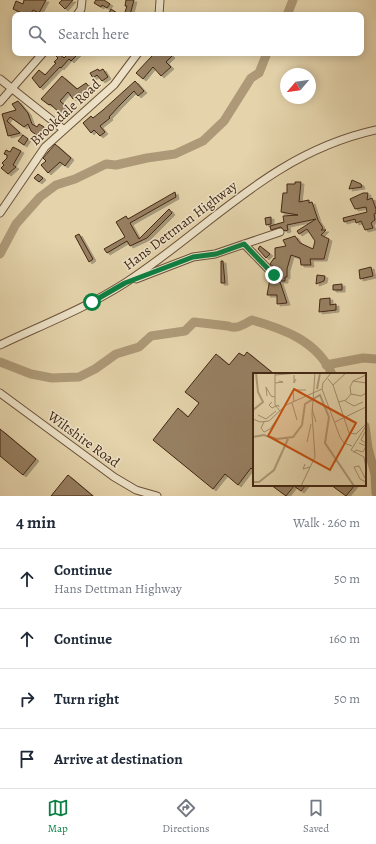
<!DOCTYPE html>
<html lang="en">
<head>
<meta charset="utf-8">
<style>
	:root { --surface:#fff; --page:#f6f6f7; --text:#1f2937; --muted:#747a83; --line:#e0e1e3; --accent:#0b8043 }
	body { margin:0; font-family:Alegreya,serif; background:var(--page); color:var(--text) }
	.compass { position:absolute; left:280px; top:68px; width:36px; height:36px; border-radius:50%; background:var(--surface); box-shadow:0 2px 10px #0003; rotate:241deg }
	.stop { position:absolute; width:12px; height:12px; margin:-9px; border:3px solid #0b8043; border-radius:50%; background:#fff }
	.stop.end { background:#0b8043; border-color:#fff; box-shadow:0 1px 4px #0008 }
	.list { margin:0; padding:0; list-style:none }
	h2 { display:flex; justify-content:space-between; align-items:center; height:52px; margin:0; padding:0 16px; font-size:17px }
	h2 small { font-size:13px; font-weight:400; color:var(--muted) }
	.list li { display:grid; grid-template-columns:26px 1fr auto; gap:12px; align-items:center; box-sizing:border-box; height:60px; padding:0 16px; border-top:1px solid var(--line) }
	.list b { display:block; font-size:15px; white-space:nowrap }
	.list p { margin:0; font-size:13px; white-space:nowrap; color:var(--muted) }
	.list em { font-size:13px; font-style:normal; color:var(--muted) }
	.icon { flex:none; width:22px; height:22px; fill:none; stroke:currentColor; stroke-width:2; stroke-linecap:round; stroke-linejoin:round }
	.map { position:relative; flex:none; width:376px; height:496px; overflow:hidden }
	.search { position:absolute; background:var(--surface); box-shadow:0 2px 10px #0003; left:12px; right:12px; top:12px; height:44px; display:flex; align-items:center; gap:10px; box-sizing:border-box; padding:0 14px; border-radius:8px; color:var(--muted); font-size:15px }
	.sheet { height:292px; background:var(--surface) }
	nav { display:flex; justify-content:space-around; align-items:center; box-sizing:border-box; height:56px; border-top:1px solid var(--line); background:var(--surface); font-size:11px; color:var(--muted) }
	nav a { display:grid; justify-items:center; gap:2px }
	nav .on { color:var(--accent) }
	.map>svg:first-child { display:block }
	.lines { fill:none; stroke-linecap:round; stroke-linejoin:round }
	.river { stroke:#ad9977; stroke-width:9 }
	.building { fill:#978062; stroke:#432713; filter:url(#shadow) }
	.minor-casing { stroke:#6b5239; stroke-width:9 }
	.minor { stroke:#ede2c8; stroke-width:7 }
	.route { stroke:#0b8043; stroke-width:5 }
	.labels { text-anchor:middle; stroke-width:3; stroke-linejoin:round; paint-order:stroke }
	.street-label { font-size:14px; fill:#432713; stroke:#ede2c8 }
	.inset-river { fill:none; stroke:#ad9977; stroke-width:2 }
	.inset-road { fill:none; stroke:#a48e6e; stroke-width:1 }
	.view { fill:#c74f0d; fill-opacity:0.15; stroke:#c74f0d; stroke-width:2 }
	.inset-edge { fill:none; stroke:#432713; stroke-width:2 }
</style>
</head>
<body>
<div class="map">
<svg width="376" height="496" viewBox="0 0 376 496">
	<defs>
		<filter id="shadow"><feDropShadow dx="3" dy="2" stdDeviation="0" flood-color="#0004"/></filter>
	</defs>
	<rect width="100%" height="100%" fill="#e4d3ab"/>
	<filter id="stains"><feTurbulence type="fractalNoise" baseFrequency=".005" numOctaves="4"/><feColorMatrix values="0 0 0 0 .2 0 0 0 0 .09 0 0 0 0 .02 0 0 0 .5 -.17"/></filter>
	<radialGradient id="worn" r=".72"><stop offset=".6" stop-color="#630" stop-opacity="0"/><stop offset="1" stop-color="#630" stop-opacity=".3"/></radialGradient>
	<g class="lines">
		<!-- river -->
		<path class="river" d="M287,15L293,0
			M0,254L16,224L40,197L56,185L75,179L106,164L116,165L147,158L175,154L203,141L224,121L251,78L259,73L267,53
			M0,362L31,374L52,378L79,377L95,369L116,354L139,347L151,336L185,331L194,322L228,326C237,330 244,324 252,320C284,329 317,341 332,374
			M326,365L363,358L376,359
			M365,426L368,448L375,474L376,493"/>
	</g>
	<!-- building -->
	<path class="building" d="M24,0H46L39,13L33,10L30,15H26L13,9L16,1L23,4Z
		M62,0H73L65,9L59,3Z
		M96,0H104L110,4L107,8L102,5L101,7L94,3Z
		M126,0H134L130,15H124L127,6H125Z
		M111,9L120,15H108Z
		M58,53L64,58L69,53H79L71,61L69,59L61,68L60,67L40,88L32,78L39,70L45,75L56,63L54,62L58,58L56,56Z
		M149,53H169L172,56L166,62L171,67L161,76L153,67L143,79L136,73L152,56Z
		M98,69L99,71L103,69L108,77L102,81L97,75L93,78L90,73Z
		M62,76L77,89L86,83L90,88L87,90L88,92L78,100L76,97L73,99L68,92L60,101L68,108L62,115L50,104L49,105L41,99Z
		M135,81L144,91L138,96L134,91L120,105L109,117L110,118L100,126L105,132L100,136L94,130L91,133L83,123L91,116L93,118L103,110Z
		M18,101L28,113L32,124L37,127L39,124L44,127L39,137L31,131L28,124L24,127L10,117L7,121L20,133L8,136L2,114L16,110L12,104Z
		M23,135L28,139L24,145L18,141Z
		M55,144L71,158L65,166L60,162L48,173L41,165L46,161L43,158Z
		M13,147L21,151L13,165L16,167L8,174L1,168L4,165L2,163L7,158V155L4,154L6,150L10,152Z
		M38,174L43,178L39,182L34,178Z
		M352,180L361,184L362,187L349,189Z
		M295,182H301L299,202L309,200V203L312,202L318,220L323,228L321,230H326L321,235L329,239L324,259H310L311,265H301L300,258L291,255L287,269V277H285V281H279V271L270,264L274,258L275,259V248L286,246L283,240L295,236L300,243L313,249L315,241L307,229L299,234L297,231L316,219L287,225L288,230L285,231L281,227L271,230L270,226L284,222L283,216L298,215L281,212L283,193H287V184H295Z
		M175,192L176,197L130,223L139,239L169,209L172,213L147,238L130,246L127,241L107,253L104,249L125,237L116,222L126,216L128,219Z
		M363,193H368L367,200L372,198L376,209V213L374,214L375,220L371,223L373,228L365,230L361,221L356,223L355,219L344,222L343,218L367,212L366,207L355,209L350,199Z
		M271,217V224L266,225L265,218Z
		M79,234L93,259L89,262L75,236Z
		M260,246L270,254L266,258L258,249Z
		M221,261H223L225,283H221Z
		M371,267L373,276L360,279L359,270Z
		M317,275L325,276L324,281L316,284Z
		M270,279L280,282L287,303L277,304V295H267Z
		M342,284V290H333V285Z
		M330,298V305L336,304V310L319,312L320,299Z
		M247,352L274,374H254V471L251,468L238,485L225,474L213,489L153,440L178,408L188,417L199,403L185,392L216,354L229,365L239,353L244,356Z
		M0,429L36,459L23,475L0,456Z
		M68,475L93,496H51Z
		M271,485H306L301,491L294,486L286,496Z
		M331,485H355L346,496Z"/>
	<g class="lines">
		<defs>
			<path id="minor" d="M77,15L81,9L82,0
				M159,15L160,0
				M0,79L63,129
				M0,102L43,53
				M0,213L45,147L114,85L138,53
				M244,244L274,275
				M136,279L193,257L215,254L280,232
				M0,345C42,325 86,308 125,283C210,228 271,153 376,130
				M0,393L114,477L136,490L157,496"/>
		</defs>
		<!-- minor casing -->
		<use href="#minor" class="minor-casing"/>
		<!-- minor -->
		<use href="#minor" class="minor"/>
	</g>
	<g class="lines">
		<!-- route -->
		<path class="route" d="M92,302L125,283L193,257L216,254L244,244L274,275"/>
	</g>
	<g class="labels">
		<!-- street labels -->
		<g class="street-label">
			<text transform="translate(65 112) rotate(-43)" y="5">Brookdale Road</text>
			<text transform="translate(180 225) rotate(-37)" y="5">Hans Dettman Highway</text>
			<text transform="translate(84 439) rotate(36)" y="5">Wiltshire Road</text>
		</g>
	</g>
	<!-- overview -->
	<g transform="translate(253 373)">
		<rect width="113" height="113" fill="#e4d3ab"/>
		<path class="inset-river" d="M64,16L67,0M0,37L10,29L5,19L3,0M0,64L11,62L24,66L40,64L49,52L52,31L67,22L76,44L72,70L101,113M0,109H6L21,97L35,66"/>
		<path class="inset-road" d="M22,0V32L27,38M22,2L45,0M41,2V10L43,6M75,6L80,12L96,60L103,61L113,51M100,8L113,10M22,10L30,9L26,8M80,12L93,0M69,16L87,64L91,70L99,73M69,16L70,10L78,0M98,21L97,14L100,8L113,2M98,21L108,23L113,20M14,23L13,14L18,23L22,24M92,28L101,33L110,29M19,29L16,32L19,35L25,32L26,34M41,29L40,17H53M86,29L93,27L98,21M39,30L44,47M59,36L63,49M5,42L13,46L23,38M0,46L7,49L16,48L33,32L69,16M11,49L8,55L11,59L17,56L24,46M82,49L113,34M113,53L98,77L111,84L113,95M113,57L108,67L113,70M54,69L58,51M101,80L103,77L110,79L113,73L106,70M52,91L50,96L57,94M113,107L106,93L101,94L107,106L113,109M48,113L62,84L59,41L62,0"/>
		<path class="view" d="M41,16L103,50L77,97L15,63Z"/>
		<rect width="113" height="113" class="inset-edge"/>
	</g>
	<rect width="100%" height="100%" filter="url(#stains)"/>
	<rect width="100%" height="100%" fill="url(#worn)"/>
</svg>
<svg class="compass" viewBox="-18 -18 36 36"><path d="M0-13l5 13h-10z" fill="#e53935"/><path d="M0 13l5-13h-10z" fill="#747a83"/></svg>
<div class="stop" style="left:92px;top:302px"></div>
<div class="stop end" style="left:274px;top:275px"></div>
<div class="search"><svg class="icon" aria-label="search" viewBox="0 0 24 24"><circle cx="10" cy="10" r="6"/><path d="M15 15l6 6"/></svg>Search here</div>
</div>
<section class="sheet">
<h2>4 min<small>Walk · 260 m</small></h2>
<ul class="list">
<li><svg class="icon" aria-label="ahead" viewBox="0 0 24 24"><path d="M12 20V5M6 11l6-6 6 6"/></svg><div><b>Continue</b><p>Hans Dettman Highway</p></div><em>50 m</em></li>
<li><svg class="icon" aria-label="ahead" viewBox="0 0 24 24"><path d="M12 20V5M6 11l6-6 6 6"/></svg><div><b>Continue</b></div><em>160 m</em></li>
<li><svg class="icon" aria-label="right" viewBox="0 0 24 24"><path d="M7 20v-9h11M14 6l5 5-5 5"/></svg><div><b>Turn right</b></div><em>50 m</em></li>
<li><svg class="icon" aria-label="arrive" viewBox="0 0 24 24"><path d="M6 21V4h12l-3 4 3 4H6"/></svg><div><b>Arrive at destination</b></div></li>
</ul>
</section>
<nav>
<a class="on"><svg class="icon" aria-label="map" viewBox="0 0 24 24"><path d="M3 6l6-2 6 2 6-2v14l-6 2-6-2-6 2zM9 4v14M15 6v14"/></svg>Map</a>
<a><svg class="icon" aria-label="directions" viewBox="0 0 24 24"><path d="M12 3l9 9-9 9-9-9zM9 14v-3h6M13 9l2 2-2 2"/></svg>Directions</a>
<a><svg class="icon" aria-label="saved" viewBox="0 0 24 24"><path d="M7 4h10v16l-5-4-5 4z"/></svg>Saved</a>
</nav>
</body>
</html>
